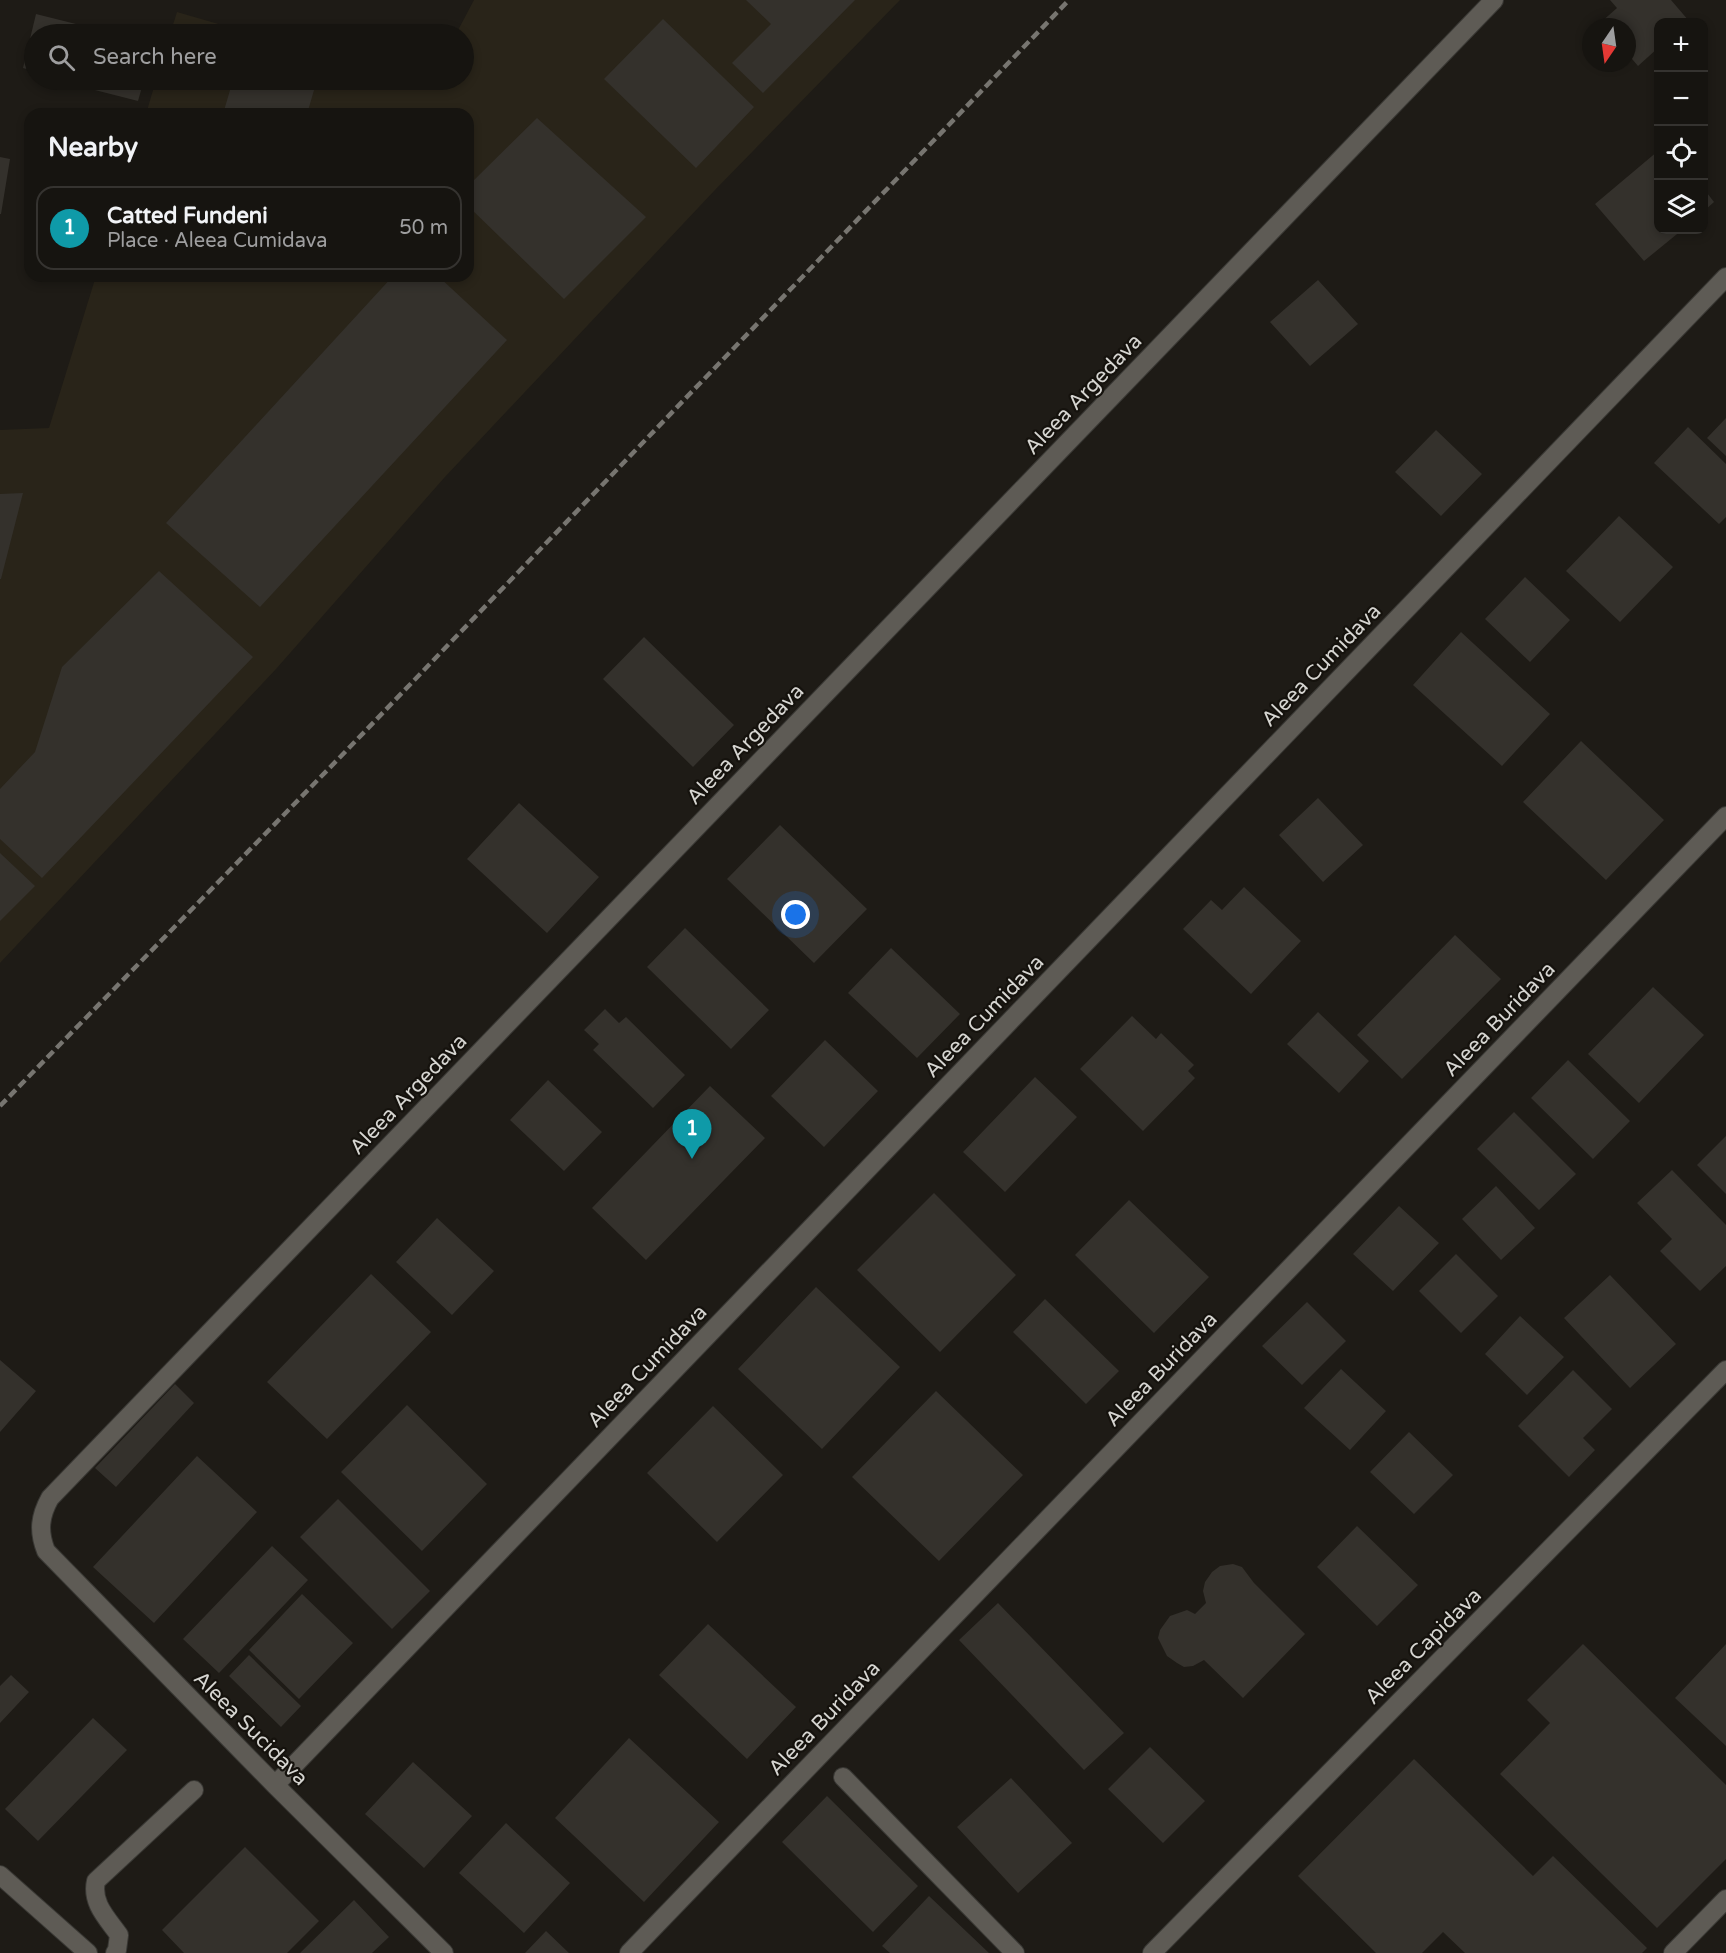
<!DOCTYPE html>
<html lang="en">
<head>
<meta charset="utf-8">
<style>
	:root { --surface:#161410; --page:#1f1d19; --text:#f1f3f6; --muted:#9e9e9f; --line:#353330; --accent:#dd99f3 }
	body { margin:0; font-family:"Varela Round",sans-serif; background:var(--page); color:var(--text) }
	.controls { position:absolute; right:18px; top:18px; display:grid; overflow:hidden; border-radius:12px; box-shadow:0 3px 9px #0003 }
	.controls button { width:54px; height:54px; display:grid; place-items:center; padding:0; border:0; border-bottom:2px solid var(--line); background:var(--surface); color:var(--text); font:30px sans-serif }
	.compass { position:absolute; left:1582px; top:18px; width:54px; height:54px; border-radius:50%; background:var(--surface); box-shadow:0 3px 9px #0003; rotate:193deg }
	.you { position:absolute; left:796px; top:915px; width:21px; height:21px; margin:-15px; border:4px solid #fff; border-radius:50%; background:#1a73e8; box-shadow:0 0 0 9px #1a73e833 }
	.badge { display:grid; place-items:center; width:39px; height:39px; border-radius:50%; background:var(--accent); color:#fff; font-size:20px; font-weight:700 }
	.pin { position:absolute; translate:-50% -50px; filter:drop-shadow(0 2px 3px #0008) }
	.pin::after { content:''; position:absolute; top:32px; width:21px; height:18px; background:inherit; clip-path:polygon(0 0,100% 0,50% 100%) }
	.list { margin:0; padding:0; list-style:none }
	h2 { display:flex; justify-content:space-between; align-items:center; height:78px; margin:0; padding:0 24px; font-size:26px }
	h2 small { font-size:20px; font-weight:400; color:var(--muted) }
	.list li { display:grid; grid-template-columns:39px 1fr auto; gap:18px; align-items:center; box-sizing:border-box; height:84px; margin:0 12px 12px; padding:0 12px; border:2px solid var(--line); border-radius:18px }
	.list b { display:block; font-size:22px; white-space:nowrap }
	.list p { margin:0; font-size:20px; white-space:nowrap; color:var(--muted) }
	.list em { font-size:20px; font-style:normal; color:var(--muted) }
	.icon { flex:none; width:33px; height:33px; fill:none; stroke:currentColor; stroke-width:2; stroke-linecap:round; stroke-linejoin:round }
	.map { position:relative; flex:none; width:1726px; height:1953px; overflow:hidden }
	.search { position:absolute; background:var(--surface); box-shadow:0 3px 9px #0003; left:24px; top:24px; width:450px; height:66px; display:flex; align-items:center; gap:15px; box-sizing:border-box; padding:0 21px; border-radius:33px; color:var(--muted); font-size:22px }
	.panel { position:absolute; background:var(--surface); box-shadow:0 3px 9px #0003; left:24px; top:108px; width:450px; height:174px; border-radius:18px }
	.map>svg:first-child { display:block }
	.built { fill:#292419 }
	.building { fill:#34312c }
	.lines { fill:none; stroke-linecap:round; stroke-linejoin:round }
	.minor-casing { stroke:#393834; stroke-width:20 }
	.minor { stroke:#5e5b55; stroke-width:18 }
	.rail { stroke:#777570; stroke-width:4.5; stroke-dasharray:9 4.5; stroke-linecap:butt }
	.labels { text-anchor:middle; stroke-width:4.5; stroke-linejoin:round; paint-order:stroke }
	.street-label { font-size:21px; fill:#d6d5d1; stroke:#15120d }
</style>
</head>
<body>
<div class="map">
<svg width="1726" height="1953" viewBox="0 0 1726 1953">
	<rect width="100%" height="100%" fill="#1e1b16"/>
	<!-- built -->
	<path class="built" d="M474,0H900L714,191L444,478L276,669L0,963V430L49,428L96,276H468V114H146L156,80H401L428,88L432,80H464V34H456Z
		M177,12L253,34H170Z"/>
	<!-- building -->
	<path class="building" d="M746,0H855L763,93L732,63L771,24Z
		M1610,0H1671L1689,21L1687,22H1658V48L1638,66L1627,53V27H1604L1600,23L1617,8Z
		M36,14L88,27L86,34H34V71L23,68Z
		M663,19L754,107L696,168L604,79Z
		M89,80H144L138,101L87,88Z
		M233,80H317L307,114H223Z
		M537,118L646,217L564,299L468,206V186Z
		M1658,151V230H1682L1644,261L1595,204Z
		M0,157L10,159L1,214H0Z
		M1704,189L1714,202L1704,211Z
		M393,276H438L507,340L260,607L166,523Z
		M1318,280L1358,324L1310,366L1270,322Z
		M1726,418V456L1707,438Z
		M1688,427L1726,464V517L1719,524L1654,463Z
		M1436,430L1482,474L1441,516L1395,472Z
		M23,493L1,579H0V494Z
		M1619,516L1673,567L1620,622L1566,571Z
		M159,571L253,657L42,878L0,839V789L35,752L62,667Z
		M1525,577L1570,620L1530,662L1485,619Z
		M1461,632L1550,714L1502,766L1413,685Z
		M644,637L734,725L693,767L603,679Z
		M1581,741L1664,820L1606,880L1523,802Z
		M1318,798L1363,845L1323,882L1279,835Z
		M519,803L599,877L547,933L467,859Z
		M780,825L867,909L814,963L727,879Z
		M0,853L35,886L0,921Z
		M1244,887L1301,941L1251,994L1183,929L1211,900L1222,910Z
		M685,928L769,1010L731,1049L647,967Z
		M1455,935L1501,979L1402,1079L1357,1035Z
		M891,948L960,1014L917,1058L848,993Z
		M1653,987L1704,1035L1639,1103L1588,1054Z
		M605,1009L619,1023L626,1017L685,1075L653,1108L593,1050L599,1044L584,1030Z
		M1318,1012L1369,1061L1339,1093L1287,1044Z
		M1132,1016L1156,1039L1161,1033L1194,1065L1188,1071L1195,1078L1143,1131L1080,1069Z
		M825,1040L878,1091L824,1147L771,1096Z
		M1568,1060L1630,1121L1593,1159L1531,1098Z
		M1035,1077L1077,1117L1005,1192L963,1152Z
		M548,1080L602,1132L564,1171L510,1120Z
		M710,1086L765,1138L646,1260L592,1208Z
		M1514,1112L1576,1174L1539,1210L1477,1149Z
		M1726,1136V1194L1697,1165Z
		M1672,1170L1726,1225V1266L1700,1291L1660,1251L1672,1239L1637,1203Z
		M1496,1186L1535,1228L1501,1260L1462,1219Z
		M934,1193L1016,1275L940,1352L857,1270Z
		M1129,1200L1209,1277L1154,1333L1075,1255Z
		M1399,1206L1439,1243L1393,1291L1353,1254Z
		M437,1218L494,1271L452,1315L396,1262Z
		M1456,1254L1498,1296L1461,1333L1419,1291Z
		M371,1274L431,1332L327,1439L267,1382Z
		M1610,1275L1676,1344L1630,1388L1564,1318Z
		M816,1287L900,1367L822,1449L738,1369Z
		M1045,1299L1119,1371L1086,1404L1013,1332Z
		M1307,1302L1346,1341L1302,1385L1262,1346Z
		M1520,1316L1564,1357L1527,1395L1485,1354Z
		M0,1360L36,1391L0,1432Z
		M1341,1369L1386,1411L1350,1450L1304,1408Z
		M1573,1370L1612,1409L1583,1438L1595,1450L1569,1477L1518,1426Z
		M175,1384L194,1403L116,1487L95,1468Z
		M936,1391L1023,1475L939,1561L852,1477Z
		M407,1405L487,1484L422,1551L341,1472Z
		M713,1406L783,1475L717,1542L647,1473Z
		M1409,1432L1453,1475L1414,1514L1370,1472Z
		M197,1456L257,1512L154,1623L93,1567Z
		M338,1499L430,1591L392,1629L300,1537Z
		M1357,1526L1418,1585L1377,1626L1317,1567Z
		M272,1546L308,1580L219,1673L183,1639Z
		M1233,1564L1242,1567L1254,1583L1305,1634L1243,1698L1204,1660L1193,1666L1184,1667L1177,1663L1167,1656L1158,1638L1160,1630L1170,1616L1187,1610L1195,1614L1206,1603L1203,1591L1205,1582L1212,1572L1220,1566Z
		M302,1594L353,1643L299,1699L249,1650Z
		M998,1603L1124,1733L1084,1770L959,1640Z
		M708,1624L796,1707L747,1759L659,1675Z
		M1583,1644L1726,1785V1859L1657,1928L1500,1774L1550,1723L1527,1700Z
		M1726,1644V1746L1675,1698Z
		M249,1655L301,1706L281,1727L229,1676Z
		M11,1675L29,1692L0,1723V1686Z
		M93,1718L127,1750L38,1841L5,1809Z
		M629,1738L719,1822L644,1902L555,1818Z
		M1150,1747L1205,1801L1163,1843L1108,1789Z
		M1414,1759L1533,1876L1553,1856L1647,1948L1642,1953H1465L1443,1932L1422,1953H1376L1298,1876Z
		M413,1762L472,1816L424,1868L365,1814Z
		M1011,1778L1072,1843L1018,1893L957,1827Z
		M827,1796L918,1886L873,1932L782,1842Z
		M506,1823L570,1883L524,1933L459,1873Z
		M245,1847L319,1921L287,1953H184L162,1930Z
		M929,1896L989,1953H890L882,1946Z
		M354,1900L389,1937L372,1953H300Z
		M546,1931L569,1953H525Z"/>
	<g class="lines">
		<defs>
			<path id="minor" d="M843,1777L1015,1953
				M275,1785L1726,277
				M0,1875L88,1953
				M115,1953L117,1950L119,1935C107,1918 91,1903 96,1881L194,1790
				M444,1953L275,1785L46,1551C38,1531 40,1516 50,1498L1494,0
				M629,1953L1726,816
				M1152,1953L1726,1370
				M1673,1953L1726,1899"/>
		</defs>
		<!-- minor casing -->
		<use href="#minor" class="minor-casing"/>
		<!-- minor -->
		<use href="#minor" class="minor"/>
		<!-- rail -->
		<path class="rail" d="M0,1106L346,751L1069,0"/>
	</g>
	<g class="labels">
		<!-- street labels -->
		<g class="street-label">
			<text transform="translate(1083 394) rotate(-46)" y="7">Aleea Argedava</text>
			<text transform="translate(1321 665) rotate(-46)" y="7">Aleea Cumidava</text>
			<text transform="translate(745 744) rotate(-46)" y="7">Aleea Argedava</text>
			<text transform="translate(984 1016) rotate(-46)" y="7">Aleea Cumidava</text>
			<text transform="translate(1499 1019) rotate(-46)" y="7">Aleea Buridava</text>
			<text transform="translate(408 1094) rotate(-46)" y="7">Aleea Argedava</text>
			<text transform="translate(647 1366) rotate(-46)" y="7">Aleea Cumidava</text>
			<text transform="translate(1161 1369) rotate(-46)" y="7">Aleea Buridava</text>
			<text transform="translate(1423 1646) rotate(-45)" y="7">Aleea Capidava</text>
			<text transform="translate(824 1718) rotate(-46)" y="7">Aleea Buridava</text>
			<text transform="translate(251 1728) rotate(45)" y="7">Aleea Sucidava</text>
		</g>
	</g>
</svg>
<div class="controls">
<button>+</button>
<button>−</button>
<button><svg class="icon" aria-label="locate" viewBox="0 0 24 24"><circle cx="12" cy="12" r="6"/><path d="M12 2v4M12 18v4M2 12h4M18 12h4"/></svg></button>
<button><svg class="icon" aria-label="layers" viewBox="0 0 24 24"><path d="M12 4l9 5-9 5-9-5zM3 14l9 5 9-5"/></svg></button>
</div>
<svg class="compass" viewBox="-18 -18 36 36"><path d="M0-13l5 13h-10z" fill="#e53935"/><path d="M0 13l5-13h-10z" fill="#9e9e9f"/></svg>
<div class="you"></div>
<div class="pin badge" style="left:692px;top:1159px;background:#0f9aa8">1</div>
<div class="search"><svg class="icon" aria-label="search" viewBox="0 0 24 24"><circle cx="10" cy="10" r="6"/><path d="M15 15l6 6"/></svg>Search here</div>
<section class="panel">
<h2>Nearby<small></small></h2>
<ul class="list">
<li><span class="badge" style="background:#0f9aa8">1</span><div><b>Catted Fundeni</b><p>Place · Aleea Cumidava</p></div><em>50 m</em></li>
</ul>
</section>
</div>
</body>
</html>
